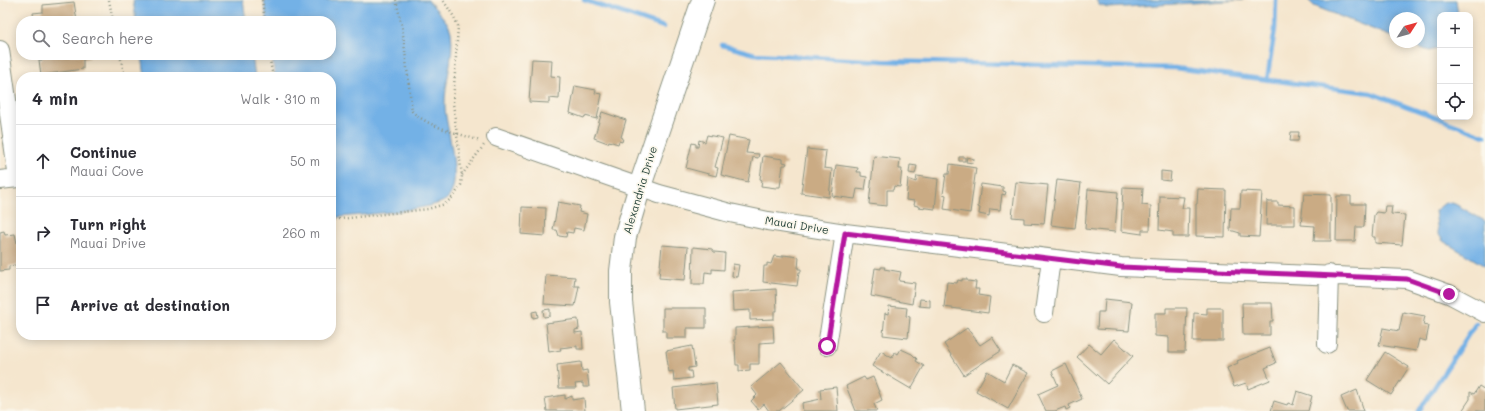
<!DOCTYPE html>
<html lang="en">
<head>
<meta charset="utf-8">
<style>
	:root { --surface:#fff; --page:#f2f2f3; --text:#2b2b33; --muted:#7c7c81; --line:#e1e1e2 }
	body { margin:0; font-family:Mali,sans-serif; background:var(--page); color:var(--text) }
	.controls { position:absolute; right:12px; top:12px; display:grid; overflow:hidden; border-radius:8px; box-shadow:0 2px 10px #0003 }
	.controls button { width:36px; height:36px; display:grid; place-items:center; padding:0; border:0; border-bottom:1px solid var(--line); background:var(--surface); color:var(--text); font:20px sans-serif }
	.compass { position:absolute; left:1389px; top:12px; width:36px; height:36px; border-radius:50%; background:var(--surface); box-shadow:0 2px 10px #0003; rotate:54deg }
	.stop { position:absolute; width:12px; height:12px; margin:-9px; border:3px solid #b5179e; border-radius:50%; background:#fff }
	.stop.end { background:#b5179e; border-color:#fff; box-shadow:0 1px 4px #0008 }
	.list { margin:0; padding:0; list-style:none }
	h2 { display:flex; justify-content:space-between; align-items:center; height:52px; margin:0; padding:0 16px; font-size:17px }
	h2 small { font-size:13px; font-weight:400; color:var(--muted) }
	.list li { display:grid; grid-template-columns:26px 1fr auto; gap:12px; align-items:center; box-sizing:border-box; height:72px; padding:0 16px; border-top:1px solid var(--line) }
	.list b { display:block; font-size:15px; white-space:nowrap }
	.list p { margin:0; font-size:13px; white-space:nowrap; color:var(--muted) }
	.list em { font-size:13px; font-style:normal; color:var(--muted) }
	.icon { flex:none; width:22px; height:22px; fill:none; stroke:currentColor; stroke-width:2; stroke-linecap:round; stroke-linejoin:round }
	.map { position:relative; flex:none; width:1485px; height:411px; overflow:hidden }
	.search { position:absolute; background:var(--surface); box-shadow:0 2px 10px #0003; left:16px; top:16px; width:320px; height:44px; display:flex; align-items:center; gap:10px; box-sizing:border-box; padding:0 14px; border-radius:16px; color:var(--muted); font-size:15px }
	.panel { position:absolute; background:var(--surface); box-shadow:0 2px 10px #0003; left:16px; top:72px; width:320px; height:268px; border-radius:16px }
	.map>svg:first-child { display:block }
	.water { fill:#73b1e6; stroke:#49778d }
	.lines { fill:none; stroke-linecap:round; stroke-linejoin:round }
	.stream { stroke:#73b1e6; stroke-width:4.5 }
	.building { fill:#caab84 }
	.minor-casing { stroke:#8a9281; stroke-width:20 }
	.tertiary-casing { stroke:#8a9281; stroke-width:24 }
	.path { stroke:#8a9281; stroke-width:2.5; stroke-dasharray:1 3; stroke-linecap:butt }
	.minor { stroke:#fff; stroke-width:18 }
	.tertiary { stroke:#fff; stroke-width:22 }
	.route { stroke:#b5179e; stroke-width:5 }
	.labels { text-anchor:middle; stroke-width:3.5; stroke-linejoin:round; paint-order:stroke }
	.street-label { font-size:11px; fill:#1f3d34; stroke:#fbf7ec }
</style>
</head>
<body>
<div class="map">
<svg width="1485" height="411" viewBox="0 0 1485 411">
	<rect width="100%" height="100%" fill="#fbf7ec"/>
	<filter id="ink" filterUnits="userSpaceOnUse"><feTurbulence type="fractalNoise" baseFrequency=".025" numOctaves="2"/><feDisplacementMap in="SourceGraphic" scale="8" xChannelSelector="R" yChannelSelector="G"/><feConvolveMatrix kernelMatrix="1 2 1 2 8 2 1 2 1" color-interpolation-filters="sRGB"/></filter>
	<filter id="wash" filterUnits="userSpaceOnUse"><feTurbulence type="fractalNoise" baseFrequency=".012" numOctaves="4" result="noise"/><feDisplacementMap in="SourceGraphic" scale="16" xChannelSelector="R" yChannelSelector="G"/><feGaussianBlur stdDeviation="0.9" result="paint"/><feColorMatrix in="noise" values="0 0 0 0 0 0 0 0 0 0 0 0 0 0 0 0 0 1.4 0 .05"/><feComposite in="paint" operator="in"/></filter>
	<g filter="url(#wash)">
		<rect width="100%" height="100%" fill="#f5e6ce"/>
		<!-- water -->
		<path class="water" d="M133,0H243L246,21H136Z
			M264,0H428C435,9 449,21 451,32C455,56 444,83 445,107C446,129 464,183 447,199C433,211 353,215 331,218V77H275L272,55H331V21H267Z
			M1096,0H1243L1108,8L1099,5Z
			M1308,0H1456L1458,15H1440V48L1429,51L1405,42H1419V18H1395V38L1314,6Z
			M142,55H252L255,77H145Z
			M1446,202L1455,204L1485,221V266L1443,241L1438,233L1435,211Z"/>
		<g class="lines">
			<!-- stream -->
			<path class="stream" d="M584,0L664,27
				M722,45L755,54L883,61L1175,68L1371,93L1485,136
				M1267,80L1275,29L1276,0
				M1419,411L1476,323"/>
		</g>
		<g id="blocks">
			<!-- building -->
			<path class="building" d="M74,2L77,21H34L33,13L43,12V5Z
				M37,55H89V58L83,59V69L41,75L39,60H42V57H38Z
				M532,59L552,60L551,76L560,77L559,99L549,98V103L529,102Z
				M575,86L596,90L595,93L602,94L597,119L585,116L584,118L570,113Z
				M602,112L626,120L621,137L623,138L622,142L619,141L618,144L609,141L608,143L594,138Z
				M1291,132H1299L1298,141H1290Z
				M707,135L723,138L715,167L718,168L716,176L686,168L692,143L696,144V147H698L699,140L705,142Z
				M729,136L749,140L746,153L759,154L758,158L753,157L748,182L721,175Z
				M807,149L826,151L824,168L832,169L829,197L801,193Z
				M763,156L783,159V162L787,163L786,165H783L780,187H777L776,188L761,186L762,180L760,179Z
				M874,156L900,159L899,169H902L900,187L894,186L893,190H887V206L869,204Z
				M959,157H965V161H959Z
				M967,157L974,159L973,163L966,162Z
				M950,164L976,168L970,213L944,209L946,195L943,194L946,174H949Z
				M836,165L858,168L857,172H861V176L867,177L865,190L857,189L855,199L832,196Z
				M910,165L917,166L915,174L909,173Z
				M1161,171L1171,172L1170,181L1161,180Z
				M917,176L938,179L935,209L918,207V206L914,205L915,201L906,200L908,179L916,182Z
				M1057,180L1081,183L1075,228L1051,225Z
				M1016,182L1048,185L1044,224L1024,223V218L1012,217Z
				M981,184L1003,187V191L1006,192L1005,195L1002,194L1000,210L990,209L989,216L979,214L980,208L978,207Z
				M1123,187L1143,188L1142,205L1151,206L1150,230H1142V234L1121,231Z
				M1088,189L1118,192L1115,232L1085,229Z
				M1198,189L1226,190L1225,237L1196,236V204H1197Z
				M1241,191L1262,192L1259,237L1240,236V233L1230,230L1231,208H1240Z
				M1304,194L1331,195V241H1314L1315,226L1301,225Z
				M1160,196L1184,197L1182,208H1189L1188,237H1173V232L1159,230Z
				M1337,196H1351V204H1365L1364,227H1356L1355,241H1336Z
				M1267,200L1268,202H1278V205L1295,206V225H1266Z
				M558,202L580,206L579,212L587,214L584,230L574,228L573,233L567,232L566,237L559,236L557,230H553Z
				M1385,206H1392L1391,214L1405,215L1402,245L1375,243V237H1372L1374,215L1376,212L1384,213Z
				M522,207L546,208L545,236L521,234Z
				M4,231L5,235L15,234L17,243H19L21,264L9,266V270L0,271V232Z
				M662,245L688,247L685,280L659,278Z
				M693,247L712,249L714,252L725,253L724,270L712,269V273L705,272L704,284H692Z
				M783,255L799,257L798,269H801V272H799L797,286L763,282L764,266H767V263L771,264L774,256L783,257Z
				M733,264L739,265L737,277L732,276Z
				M881,267H885L884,269L901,272L899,281L915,283L912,304L871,296L875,268L881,269Z
				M546,275L575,277L574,286H579L575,306L544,304Z
				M962,279H967V281L976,282L975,289H979L978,295L990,297L988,313L944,307L947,282L957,283L958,280L962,281Z
				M776,289L777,311H774V319L750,320V310L733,311L732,292Z
				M920,299L930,300V307L919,306Z
				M1105,299L1132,302L1129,331L1097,329L1098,312H1104Z
				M1242,303H1272L1273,321H1270V335H1243Z
				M889,306L907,308L906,316L910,317L908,338L883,335L885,313L888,314Z
				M663,308H706V328H687V338H666V331H663Z
				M1166,308H1187L1185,352H1169V337L1155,336V313H1166Z
				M1207,308H1223V341H1193L1194,313L1207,314Z
				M550,309V316L544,317L543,310Z
				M537,311L538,317L533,318L532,312Z
				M1403,312L1425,316L1423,325L1429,326L1426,341L1419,339L1416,351L1379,345L1383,328L1399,331Z
				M578,319L579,329L575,330V333L582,332L583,349H577V346L560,348L561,350L549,352L546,323Z
				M773,326L774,342L759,343V364H750V370L739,371V365H736L735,343L733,340H735V328Z
				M967,328L980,345L992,337L1001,351L964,375L944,344Z
				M1114,339L1133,356L1107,384L1077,357L1089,344L1101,354Z
				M692,346L695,367L688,368V371H691L692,378L674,380L673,371L669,372L666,351Z
				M1270,348L1276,363L1265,368L1270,380L1248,389L1246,383L1234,387L1227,368L1238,363L1237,361Z
				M901,349L912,354L917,359L916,361L924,366L911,389L872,366L881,351L892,358L895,352L898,354Z
				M1385,352L1409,367L1391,395L1367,380Z
				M581,362L582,371L587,370L589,387H583V383L575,384L576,388H559L557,365Z
				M781,362L804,390L779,411H769L764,404L758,409L751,401L757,395L751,387Z
				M1066,364L1082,399L1069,405L1070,408L1066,410L1065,407L1055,411H1046L1038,394L1058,385L1052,371Z
				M1012,365L1028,373L1008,409L976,391L987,371L1004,381Z
				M864,377L866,380L873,377L882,400L874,404L877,411H856L846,386Z
				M716,383L718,404L675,409L673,388Z
				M1479,386L1485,390V411H1462L1470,399V392L1474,394Z
				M836,387L838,411H803L802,403L821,399L820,389Z
				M1357,390L1364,411H1347L1341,397Z
				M1297,391L1312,396L1308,411H1271L1274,401L1287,405L1288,403L1293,405Z
				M565,395V399L572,396V400L584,398L585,411H547L545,398Z"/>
		</g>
	</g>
	<g filter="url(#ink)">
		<use href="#blocks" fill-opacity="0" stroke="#8a9281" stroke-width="1"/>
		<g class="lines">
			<defs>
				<path id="minor" d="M0,50L18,178L0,180
					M496,137L659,194L730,213L768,221L845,233L1121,267L1407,279L1449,294L1485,313
					M1044,313L1051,259
					M1327,344L1329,274
					M827,346L845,233"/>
				<path id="tertiary" d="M633,411L621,302V271L625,237L640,186L703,0"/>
			</defs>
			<!-- minor casing -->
			<use href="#minor" class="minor-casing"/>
			<!-- tertiary casing -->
			<use href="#tertiary" class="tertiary-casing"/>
			<!-- path -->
			<path class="path" d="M109,0L113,21
				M262,0L265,21
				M396,0L402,26L412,111C427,127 459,133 480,141
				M120,55L125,77
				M269,55L273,77
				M462,175L484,145
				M331,220L428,209L445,204L454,196L461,185L462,176L453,103L458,26L454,17L443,0"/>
			<!-- minor -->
			<use href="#minor" class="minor"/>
			<!-- tertiary -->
			<use href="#tertiary" class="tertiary"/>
		</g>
	</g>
	<g class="lines" filter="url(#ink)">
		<!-- route -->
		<path class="route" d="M827,346L845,233L1121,267L1407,279L1449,294"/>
	</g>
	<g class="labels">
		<!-- street labels -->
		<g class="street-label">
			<text transform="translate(640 190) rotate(-73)" y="4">Alexandria Drive</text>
			<text transform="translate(797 225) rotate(9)" y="4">Mauai Drive</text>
		</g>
	</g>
</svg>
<div class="controls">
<button>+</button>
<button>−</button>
<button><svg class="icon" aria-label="locate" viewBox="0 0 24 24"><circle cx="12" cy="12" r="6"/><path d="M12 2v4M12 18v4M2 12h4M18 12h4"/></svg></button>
</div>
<svg class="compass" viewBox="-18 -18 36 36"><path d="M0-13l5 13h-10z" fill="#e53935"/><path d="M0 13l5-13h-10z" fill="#7c7c81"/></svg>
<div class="stop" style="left:827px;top:346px"></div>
<div class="stop end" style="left:1449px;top:294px"></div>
<div class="search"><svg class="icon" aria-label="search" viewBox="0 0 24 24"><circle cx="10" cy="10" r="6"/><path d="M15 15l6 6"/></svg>Search here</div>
<section class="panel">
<h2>4 min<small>Walk · 310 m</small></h2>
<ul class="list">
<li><svg class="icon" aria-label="ahead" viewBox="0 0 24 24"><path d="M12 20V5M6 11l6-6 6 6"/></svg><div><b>Continue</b><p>Mauai Cove</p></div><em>50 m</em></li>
<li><svg class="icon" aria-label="right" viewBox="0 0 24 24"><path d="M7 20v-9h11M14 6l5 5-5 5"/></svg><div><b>Turn right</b><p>Mauai Drive</p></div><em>260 m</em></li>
<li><svg class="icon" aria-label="arrive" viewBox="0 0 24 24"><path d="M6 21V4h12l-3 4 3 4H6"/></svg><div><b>Arrive at destination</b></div></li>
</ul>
</section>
</div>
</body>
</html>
